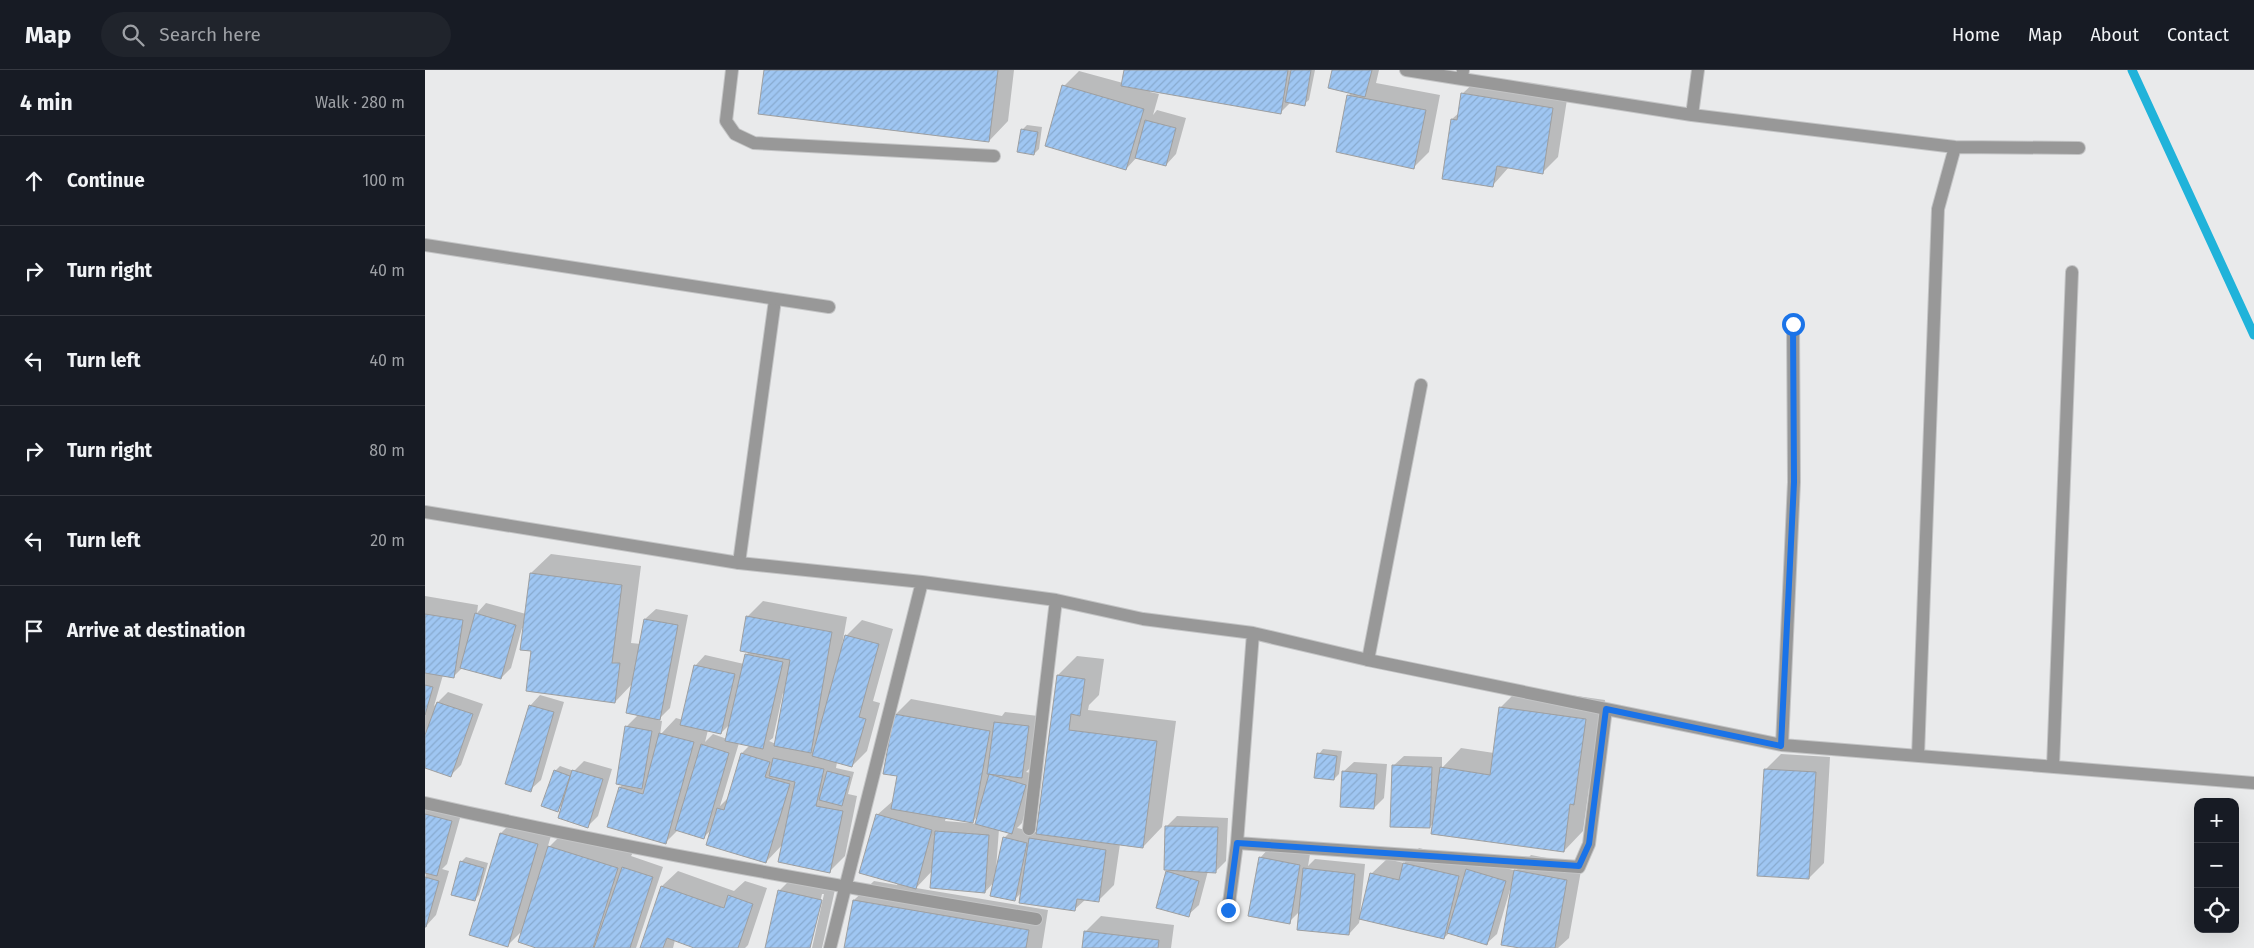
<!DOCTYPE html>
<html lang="en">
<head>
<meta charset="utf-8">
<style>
	:root { --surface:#171b24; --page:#20242c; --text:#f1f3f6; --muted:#9ea1a6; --line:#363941 }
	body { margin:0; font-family:"Fira Sans",sans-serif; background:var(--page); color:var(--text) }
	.controls { position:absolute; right:15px; bottom:15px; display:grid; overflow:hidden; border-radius:10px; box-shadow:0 5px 20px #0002 }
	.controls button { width:45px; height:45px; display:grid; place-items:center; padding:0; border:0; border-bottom:1px solid var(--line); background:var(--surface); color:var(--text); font:25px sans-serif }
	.stop { position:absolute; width:15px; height:15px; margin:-11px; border:4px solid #1a73e8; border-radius:50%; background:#fff }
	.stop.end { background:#1a73e8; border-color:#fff; box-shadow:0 1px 5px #0008 }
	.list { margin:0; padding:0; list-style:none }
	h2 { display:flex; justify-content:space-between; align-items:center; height:65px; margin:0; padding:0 20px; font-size:21px }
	h2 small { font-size:16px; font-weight:400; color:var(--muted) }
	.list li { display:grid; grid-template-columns:32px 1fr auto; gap:15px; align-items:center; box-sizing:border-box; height:90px; padding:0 20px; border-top:1px solid var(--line) }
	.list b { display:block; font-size:19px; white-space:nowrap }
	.list em { font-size:16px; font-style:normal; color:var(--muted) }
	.icon { flex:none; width:28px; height:28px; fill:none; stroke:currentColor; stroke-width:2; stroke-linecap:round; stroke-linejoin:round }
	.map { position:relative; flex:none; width:1829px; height:878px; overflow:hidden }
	header { display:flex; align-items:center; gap:30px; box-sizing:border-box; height:70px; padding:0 25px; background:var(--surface); border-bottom:1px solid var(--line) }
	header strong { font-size:24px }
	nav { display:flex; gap:28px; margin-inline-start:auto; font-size:18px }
	.search { width:350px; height:45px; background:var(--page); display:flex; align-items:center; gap:12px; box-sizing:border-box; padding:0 18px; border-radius:28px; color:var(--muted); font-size:19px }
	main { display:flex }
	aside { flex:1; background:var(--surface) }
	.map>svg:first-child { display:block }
	.shadow { fill:#0003; fill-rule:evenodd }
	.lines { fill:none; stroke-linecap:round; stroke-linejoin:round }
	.stream { stroke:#20b3da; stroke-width:9 }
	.building { fill:url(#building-hatch); stroke:#9e9fa0 }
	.service-casing { stroke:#c3c4c5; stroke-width:14 }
	.minor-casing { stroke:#c3c4c5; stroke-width:14 }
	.service { stroke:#989898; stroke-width:12 }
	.minor { stroke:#989898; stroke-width:12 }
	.route { stroke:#1a73e8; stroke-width:6 }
</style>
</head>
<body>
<header>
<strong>Map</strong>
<div class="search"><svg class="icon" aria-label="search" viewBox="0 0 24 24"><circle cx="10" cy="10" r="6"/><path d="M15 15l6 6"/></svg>Search here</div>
<nav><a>Home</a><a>Map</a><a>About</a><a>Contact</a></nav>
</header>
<main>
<aside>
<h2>4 min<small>Walk · 280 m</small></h2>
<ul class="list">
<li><svg class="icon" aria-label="ahead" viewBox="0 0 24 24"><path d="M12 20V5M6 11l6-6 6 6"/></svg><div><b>Continue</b></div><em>100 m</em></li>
<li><svg class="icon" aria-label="right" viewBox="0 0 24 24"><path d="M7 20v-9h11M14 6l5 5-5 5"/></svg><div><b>Turn right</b></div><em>40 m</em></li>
<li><svg class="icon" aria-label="left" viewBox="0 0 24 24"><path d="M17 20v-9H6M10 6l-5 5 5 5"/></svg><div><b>Turn left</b></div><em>40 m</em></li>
<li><svg class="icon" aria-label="right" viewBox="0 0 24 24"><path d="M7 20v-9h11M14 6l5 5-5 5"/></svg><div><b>Turn right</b></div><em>80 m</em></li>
<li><svg class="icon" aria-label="left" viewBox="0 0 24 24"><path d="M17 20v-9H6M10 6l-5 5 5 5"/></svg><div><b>Turn left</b></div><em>20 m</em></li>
<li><svg class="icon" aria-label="arrive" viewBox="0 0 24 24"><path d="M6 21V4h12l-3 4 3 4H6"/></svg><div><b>Arrive at destination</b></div></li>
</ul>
</aside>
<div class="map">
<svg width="1829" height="878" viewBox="0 0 1829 878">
	<defs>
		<pattern id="building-hatch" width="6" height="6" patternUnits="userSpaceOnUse" patternTransform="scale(1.25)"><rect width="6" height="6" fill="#9fc6f2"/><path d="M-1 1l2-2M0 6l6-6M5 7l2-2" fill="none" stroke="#88aacf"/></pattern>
	</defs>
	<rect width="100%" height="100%" fill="#e9eaeb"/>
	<!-- shadow -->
	<path class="shadow" d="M340,0H589L583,51L564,71Z
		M700,0H890L884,30L879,34L866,32L856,42L726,20L725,22L734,24L728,45L732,40L761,48L751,84L741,95L712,87L701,99L639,16L654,1L698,13Z
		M909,0H954L951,13L1015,25L1004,82L988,98L923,26L926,23Z
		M1053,9L1143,23L1133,87L1117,103L1084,97L1068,115L1018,107L1027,49L1035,42L1037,24Z
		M602,55L617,57L614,79L609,84L597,60Z
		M126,484L216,496L206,573L216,574L220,549L231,539L263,545L245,638L233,650L237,651L235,665L251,648L258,650L270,596L280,585L319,594L322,584L325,581L322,547L338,531L422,547L417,575L419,576L421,566L437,550L468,559L448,631L455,633L442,681L427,696L412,692L411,698L429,702L423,724L432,726L420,786L404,802L358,774L341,792L287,759L278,768L253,760L241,772L195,717L198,714L201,657L214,644L208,613L190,632L107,580L99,558H97L86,598L76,608L38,597L28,607L18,605L9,636L23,622L58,634L36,695L25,706L0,697V526L53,535L52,543L61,533L101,544L106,503ZM358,623L360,624L351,674L344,671L348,668ZM306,653L302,669L288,664L280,672L283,660L296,663ZM314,673L325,675L317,683L304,727L295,736Z
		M652,586L679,589L674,625L664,635L663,640L751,651L737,757L718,777L695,774L689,815L673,831L661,829L649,840L597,822L589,830L570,811L560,822L508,800L491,818L623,840L617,878H423L429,830L449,811L472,815L473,813L452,745L469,730L473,705L470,645L486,629L577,646L580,642L613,646L607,696L601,702L610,704L597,753L592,758L611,762L633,605ZM553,746L551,754L546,753ZM521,747L545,751L544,753L520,751ZM574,759L585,762L579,768L573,799H571Z
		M1095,618L1180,630L1168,714L1164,718L1158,761L1139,781L1009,753L1005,757L968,696L979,686L1017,687V698L1036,678L1069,683L1075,638Z
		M115,625L139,632L116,710L105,720V636Z
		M898,679L917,681L914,704L909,709L894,684Z
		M1356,684L1405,687L1399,793L1384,808L1340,700Z
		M159,691L187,699L173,746L163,756L139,733L132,740L130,701L135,696L149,701Z
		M929,692L962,694L959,728L949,738L918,702Z
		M0,731L37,741L22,794L17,799L24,801L11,845L1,856Z
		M752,746L803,748L801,791L791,801H783L774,835L763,845L742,802L744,799L742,756Z
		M91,748L128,759L122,779L139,762L208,783L206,786L238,797L211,878H115L98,860L82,876L76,763Z
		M845,777L885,784L883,796L890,789L940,794L935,844L936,845L946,804L962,789L979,793L994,778L1050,792L1052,789L1091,801L1106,785L1157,795L1144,868L1133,878H1101L1088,814L1087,813L1072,864L1061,874L1024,863L1019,868L935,848L934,853L924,864L875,841L864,852L835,788Z
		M41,787L63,793L54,825L49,830L36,792Z
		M253,801L309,821L320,811L342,818L323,875L320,878H273L250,870L248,878H216L237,816Z
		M370,805L411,815L397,878H387L399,824H397L384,878H341L354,821Z
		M676,846L749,855L746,878H658L660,862Z"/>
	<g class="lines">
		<!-- stream -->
		<path class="stream" d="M1707,0L1829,265"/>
	</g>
	<!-- building -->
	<path class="building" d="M339,0H573L564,72L333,44Z
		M699,0H863L856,44L696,16Z
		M866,0H886L880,36L860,32Z
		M907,0H947L940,27L903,18Z
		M637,15L719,39L701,100L620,76Z
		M1036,23L1128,38L1118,104L1072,96L1068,117L1017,109L1026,49L1032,50Z
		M922,25L1001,40L989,99L911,82Z
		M720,50L751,58L741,96L710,88Z
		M596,59L613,62L609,85L592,82Z
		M105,503L197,515L187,593H195L190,633L101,621L106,581L95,580Z
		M50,543L91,555L76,609L35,598Z
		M0,544L38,550L29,608L0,603Z
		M321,546L407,562L386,683L349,676L365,590L315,581Z
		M219,549L253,555L235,650L201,643Z
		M420,565L454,574L434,647L441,649L427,697L387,686Z
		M320,584L358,592L338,679L300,671Z
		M269,595L310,604L296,664L255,655Z
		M632,605L660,609L655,646L646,644L644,660L732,671L718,778L611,764Z
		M0,615L8,617L0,645Z
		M12,632L48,644L26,707L0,698V665Z
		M104,635L129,642L106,722L80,714Z
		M1074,637L1161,649L1149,735L1145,734L1139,782L1006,764L1015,697L1065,705Z
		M469,644L565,661L548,753L466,739L472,706L458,704Z
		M569,652L604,656L597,708L562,704Z
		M200,656L227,661L217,719L191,714Z
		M234,663L269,672L241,774L182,757L194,717L218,724Z
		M276,674L304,683L279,769L250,760Z
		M316,683L345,692L340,707L365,714L341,793L281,775L292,738L299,740Z
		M892,683L912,686L909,710L889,708Z
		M348,688L399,699L391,736L418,741L405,803L353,792L370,712L344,706Z
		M967,695L1007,697L1005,758L965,757Z
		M1339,699L1391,702L1384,809L1332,806Z
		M129,700L145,706L133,742L116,736Z
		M147,700L178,709L163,758L133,748Z
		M402,701L425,707L417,736L394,730Z
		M917,701L952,704L949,739L915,737Z
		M564,704L601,715L587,764L550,754Z
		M0,744L27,751L12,806L0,803Z
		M451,744L507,760L491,819L434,803Z
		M740,756L793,757L791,803L739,800Z
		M510,761L564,765L560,823L505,818Z
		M75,763L113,774L83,877L44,865Z
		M578,767L602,773L590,831L565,826Z
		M604,768L681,780L674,832L652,829L650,841L594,833Z
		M123,776L193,798L168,878H111L93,872Z
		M834,787L875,795L865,854L823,846Z
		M35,791L59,798L50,831L26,825Z
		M978,793L1034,806L1019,869L934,849L945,803L974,810Z
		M197,797L228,807L205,878H169Z
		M878,798L930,804L924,865L872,860Z
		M1041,799L1081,811L1062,875L1022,863Z
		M1089,800L1142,810L1130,878H1095L1076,875Z
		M741,801L774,811L764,847L731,838Z
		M0,807L14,811L1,857H0Z
		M236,816L299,838L303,825L328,834L313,878H269L242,868L238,878H215Z
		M353,820L397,830L385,878H340Z
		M428,830L604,860L601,878H419Z
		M659,861L734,870L733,878H657Z"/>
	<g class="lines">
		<defs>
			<path id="service" d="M307,0L301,51L310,64L329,73L569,86
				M314,493L350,230
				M943,590L996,315"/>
			<path id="minor" d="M981,0L1037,9
				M1038,0L1037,9L1267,45L1530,77L1654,78
				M1267,45L1273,0
				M0,175L404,237
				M0,442L314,493L497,512L405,878
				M497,512L631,530L718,549L828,563L943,590L1357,675L1829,713
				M1357,675L1369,412L1368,254
				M1493,686L1513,139L1530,77
				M1628,697L1647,202
				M0,733C202,779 406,815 611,849
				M604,759L631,530
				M812,773L1154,797L1164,774L1181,639
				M803,841L812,773L828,563"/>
		</defs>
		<!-- service casing -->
		<use href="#service" class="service-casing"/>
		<!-- minor casing -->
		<use href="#minor" class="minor-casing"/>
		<!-- service -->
		<use href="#service" class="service"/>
		<!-- minor -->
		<use href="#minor" class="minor"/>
	</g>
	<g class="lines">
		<!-- route -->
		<path class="route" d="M803,840L812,773L1154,796L1164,774L1181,639L1356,676L1369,412L1368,254"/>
	</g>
</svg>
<div class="controls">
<button>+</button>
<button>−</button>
<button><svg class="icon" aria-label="locate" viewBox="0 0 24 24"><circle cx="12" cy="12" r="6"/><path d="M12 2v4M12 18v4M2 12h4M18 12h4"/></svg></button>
</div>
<div class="stop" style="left:1368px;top:254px"></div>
<div class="stop end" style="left:803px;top:840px"></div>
</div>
</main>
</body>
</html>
